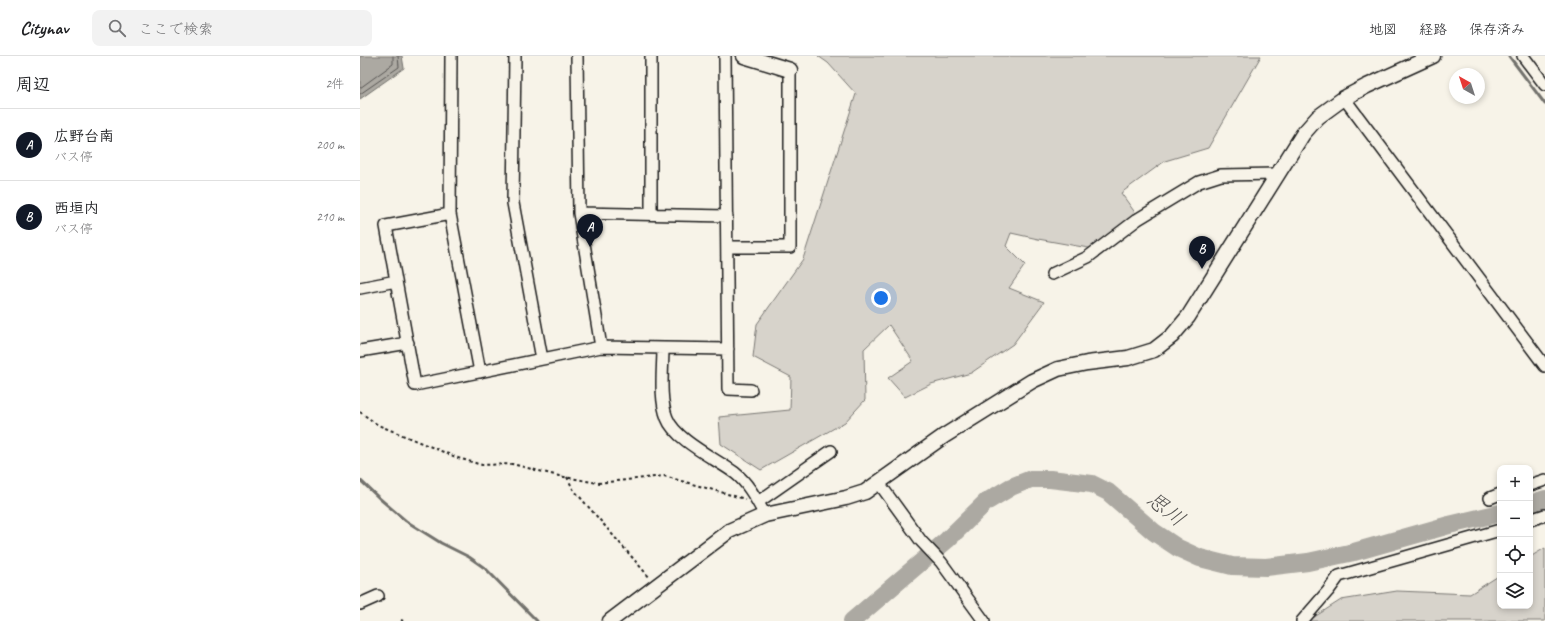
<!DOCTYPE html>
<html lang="ja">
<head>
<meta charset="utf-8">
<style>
	:root { --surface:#fff; --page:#f2f2f2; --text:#202124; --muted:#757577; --line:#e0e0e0; --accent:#111827 }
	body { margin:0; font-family:Caveat,"Klee One",sans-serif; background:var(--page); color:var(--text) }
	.controls { position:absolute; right:12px; bottom:12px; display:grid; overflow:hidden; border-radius:8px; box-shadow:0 2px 6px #0003 }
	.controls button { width:36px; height:36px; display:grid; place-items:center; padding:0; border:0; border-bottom:1px solid var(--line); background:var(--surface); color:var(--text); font:20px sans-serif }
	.compass { position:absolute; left:1089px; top:12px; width:36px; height:36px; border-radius:50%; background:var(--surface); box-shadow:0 2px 6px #0003; rotate:321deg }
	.you { position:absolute; left:521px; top:242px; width:14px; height:14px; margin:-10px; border:3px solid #fff; border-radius:50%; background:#1a73e8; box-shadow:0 0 0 6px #1a73e833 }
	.badge { display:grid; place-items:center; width:26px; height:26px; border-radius:50%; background:var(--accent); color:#fff; font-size:13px; font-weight:700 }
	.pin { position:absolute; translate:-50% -33px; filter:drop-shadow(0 1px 2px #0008) }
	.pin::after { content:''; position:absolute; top:21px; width:14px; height:12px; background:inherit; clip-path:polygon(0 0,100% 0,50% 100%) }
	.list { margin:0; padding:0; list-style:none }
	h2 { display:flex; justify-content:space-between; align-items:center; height:52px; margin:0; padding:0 16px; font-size:17px }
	h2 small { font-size:13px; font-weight:400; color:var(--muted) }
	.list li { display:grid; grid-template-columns:26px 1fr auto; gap:12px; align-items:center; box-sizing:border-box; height:72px; padding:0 16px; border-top:1px solid var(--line) }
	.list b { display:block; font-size:15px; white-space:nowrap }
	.list p { margin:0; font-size:13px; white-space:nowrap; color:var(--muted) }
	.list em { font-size:13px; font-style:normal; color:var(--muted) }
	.icon { flex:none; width:22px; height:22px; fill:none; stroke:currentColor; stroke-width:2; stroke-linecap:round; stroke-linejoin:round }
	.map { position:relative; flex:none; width:1185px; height:565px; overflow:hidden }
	header { display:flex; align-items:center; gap:24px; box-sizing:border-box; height:56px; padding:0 20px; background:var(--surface); border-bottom:1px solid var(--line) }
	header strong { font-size:19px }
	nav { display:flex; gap:22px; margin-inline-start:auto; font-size:14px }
	.search { width:280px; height:36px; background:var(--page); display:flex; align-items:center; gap:10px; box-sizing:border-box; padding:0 14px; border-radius:8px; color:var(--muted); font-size:15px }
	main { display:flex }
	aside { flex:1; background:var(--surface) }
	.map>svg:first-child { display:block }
	.green { fill:#d7d3cb; stroke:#7a7874 }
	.water { fill:#aca9a2; stroke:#72716c }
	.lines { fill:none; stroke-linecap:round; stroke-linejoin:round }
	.shore { stroke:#565452; stroke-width:1 }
	.stream { stroke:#72716c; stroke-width:3 }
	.river { stroke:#aca9a2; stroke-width:18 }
	.minor-casing { stroke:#1c1c1c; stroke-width:14 }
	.tertiary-casing { stroke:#1c1c1c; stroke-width:17 }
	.path { stroke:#1c1c1c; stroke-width:2; stroke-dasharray:3 3; stroke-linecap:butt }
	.minor { stroke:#f7f3e8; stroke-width:11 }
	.tertiary { stroke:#f7f3e8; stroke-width:14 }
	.labels { text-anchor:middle; stroke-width:4; stroke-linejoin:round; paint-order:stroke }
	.water-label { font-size:21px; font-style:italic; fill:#565452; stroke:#f7f3e8 }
</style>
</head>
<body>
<header>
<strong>Citynav</strong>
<div class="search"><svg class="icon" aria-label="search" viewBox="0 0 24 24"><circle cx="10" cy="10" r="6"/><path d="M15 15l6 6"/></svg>ここで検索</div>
<nav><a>地図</a><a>経路</a><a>保存済み</a></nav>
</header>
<main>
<aside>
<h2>周辺<small>2件</small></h2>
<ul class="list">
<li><span class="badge">A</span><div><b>広野台南</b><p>バス停</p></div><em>200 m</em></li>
<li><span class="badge">B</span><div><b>西垣内</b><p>バス停</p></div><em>210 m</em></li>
</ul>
</aside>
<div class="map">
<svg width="1185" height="565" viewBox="0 0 1185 565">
	<rect width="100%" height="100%" fill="#f7f3e8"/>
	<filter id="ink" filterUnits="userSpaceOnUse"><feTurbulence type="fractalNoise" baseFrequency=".025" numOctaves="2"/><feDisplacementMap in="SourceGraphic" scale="8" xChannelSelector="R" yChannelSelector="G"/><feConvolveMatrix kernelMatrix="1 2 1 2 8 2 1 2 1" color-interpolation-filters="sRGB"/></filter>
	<g filter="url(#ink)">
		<!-- green -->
		<path class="green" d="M458,0H901L848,92L805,105L761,137L776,158L734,193L678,183L651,177L646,190L665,209L649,232L684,246L653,288L611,317L571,328L545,341L528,322L553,305L529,269L504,293L505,344L485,366L401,414L361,388L359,361L430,354L431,321L393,301L397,268L443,203L496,38L468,7Z
			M1185,492V565H948L981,544L1037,535L1110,538L1140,519V550H1170V501Z"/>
		<!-- water -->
		<path class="water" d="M0,0H42L44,12L0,43Z"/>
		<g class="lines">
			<!-- shore -->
			<path class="shore" d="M0,32L33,8V0
				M0,38L39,11L38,0"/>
			<!-- stream -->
			<path class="stream" d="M1149,0L1185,48
				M0,424L19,442L46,465L81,487L109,501L126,513L177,565"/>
			<!-- river -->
			<path class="river" d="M1170,448L1185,443
				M492,565L587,484L626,446L651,431L671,423H690L732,428L748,436L794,476L818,492L840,502L872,510L906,511L948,506L994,496L1089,469L1140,457"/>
			<defs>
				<path id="minor" d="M91,0L90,158L120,316
					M155,0L153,147L182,303
					M217,0L219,157L241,291
					M365,0L368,333L391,334
					M1163,0L1185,29
					M984,42L1185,310
					M219,157L367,160
					M90,158L26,170L55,329L241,291L368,293
					M291,158V0
					M367,191H430V14
					M692,218L728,201L778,163L839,126L861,119L918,118
					M0,232L36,225
					M303,292C303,313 299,342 307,362C315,384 356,403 375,417C389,428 397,445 405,459
					M0,295L48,287
					M519,427L561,485L581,506L624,565
					M1170,429L1185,424
					M1130,442L1140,438
					M398,446L471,395
					M1170,464L1185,459
					M0,548L18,540
					M942,565L968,535L979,520L1140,474"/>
				<path id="tertiary" d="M384,0L430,14
					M250,565L369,475L405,459L486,442L505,436L584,380L672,325L698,313L727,307L768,302L794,294L812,280L828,261L943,78L958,61L984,42L1007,30L1073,0"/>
			</defs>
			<!-- minor casing -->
			<use href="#minor" class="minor-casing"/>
			<!-- tertiary casing -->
			<use href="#tertiary" class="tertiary-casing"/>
			<!-- path -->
			<path class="path" d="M0,356L18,369L98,402L122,409L152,408L199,420L238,427L304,420L385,443
				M207,421L213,433L290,522
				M41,564L43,565"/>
			<!-- minor -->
			<use href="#minor" class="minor"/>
			<!-- tertiary -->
			<use href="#tertiary" class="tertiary"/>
		</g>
	</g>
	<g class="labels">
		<!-- water labels -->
		<g class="water-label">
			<text transform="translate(806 453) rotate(38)" y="7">思川</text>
		</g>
	</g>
</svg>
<div class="controls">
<button>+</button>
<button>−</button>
<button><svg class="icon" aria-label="locate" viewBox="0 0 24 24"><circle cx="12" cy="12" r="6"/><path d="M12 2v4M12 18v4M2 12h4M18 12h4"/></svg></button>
<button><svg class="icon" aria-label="layers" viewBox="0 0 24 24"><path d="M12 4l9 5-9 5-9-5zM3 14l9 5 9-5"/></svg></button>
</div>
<svg class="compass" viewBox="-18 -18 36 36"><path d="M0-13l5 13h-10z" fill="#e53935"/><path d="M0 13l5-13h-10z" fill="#757577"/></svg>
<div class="you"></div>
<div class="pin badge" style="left:230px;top:191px">A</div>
<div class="pin badge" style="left:842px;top:213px">B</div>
</div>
</main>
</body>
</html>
